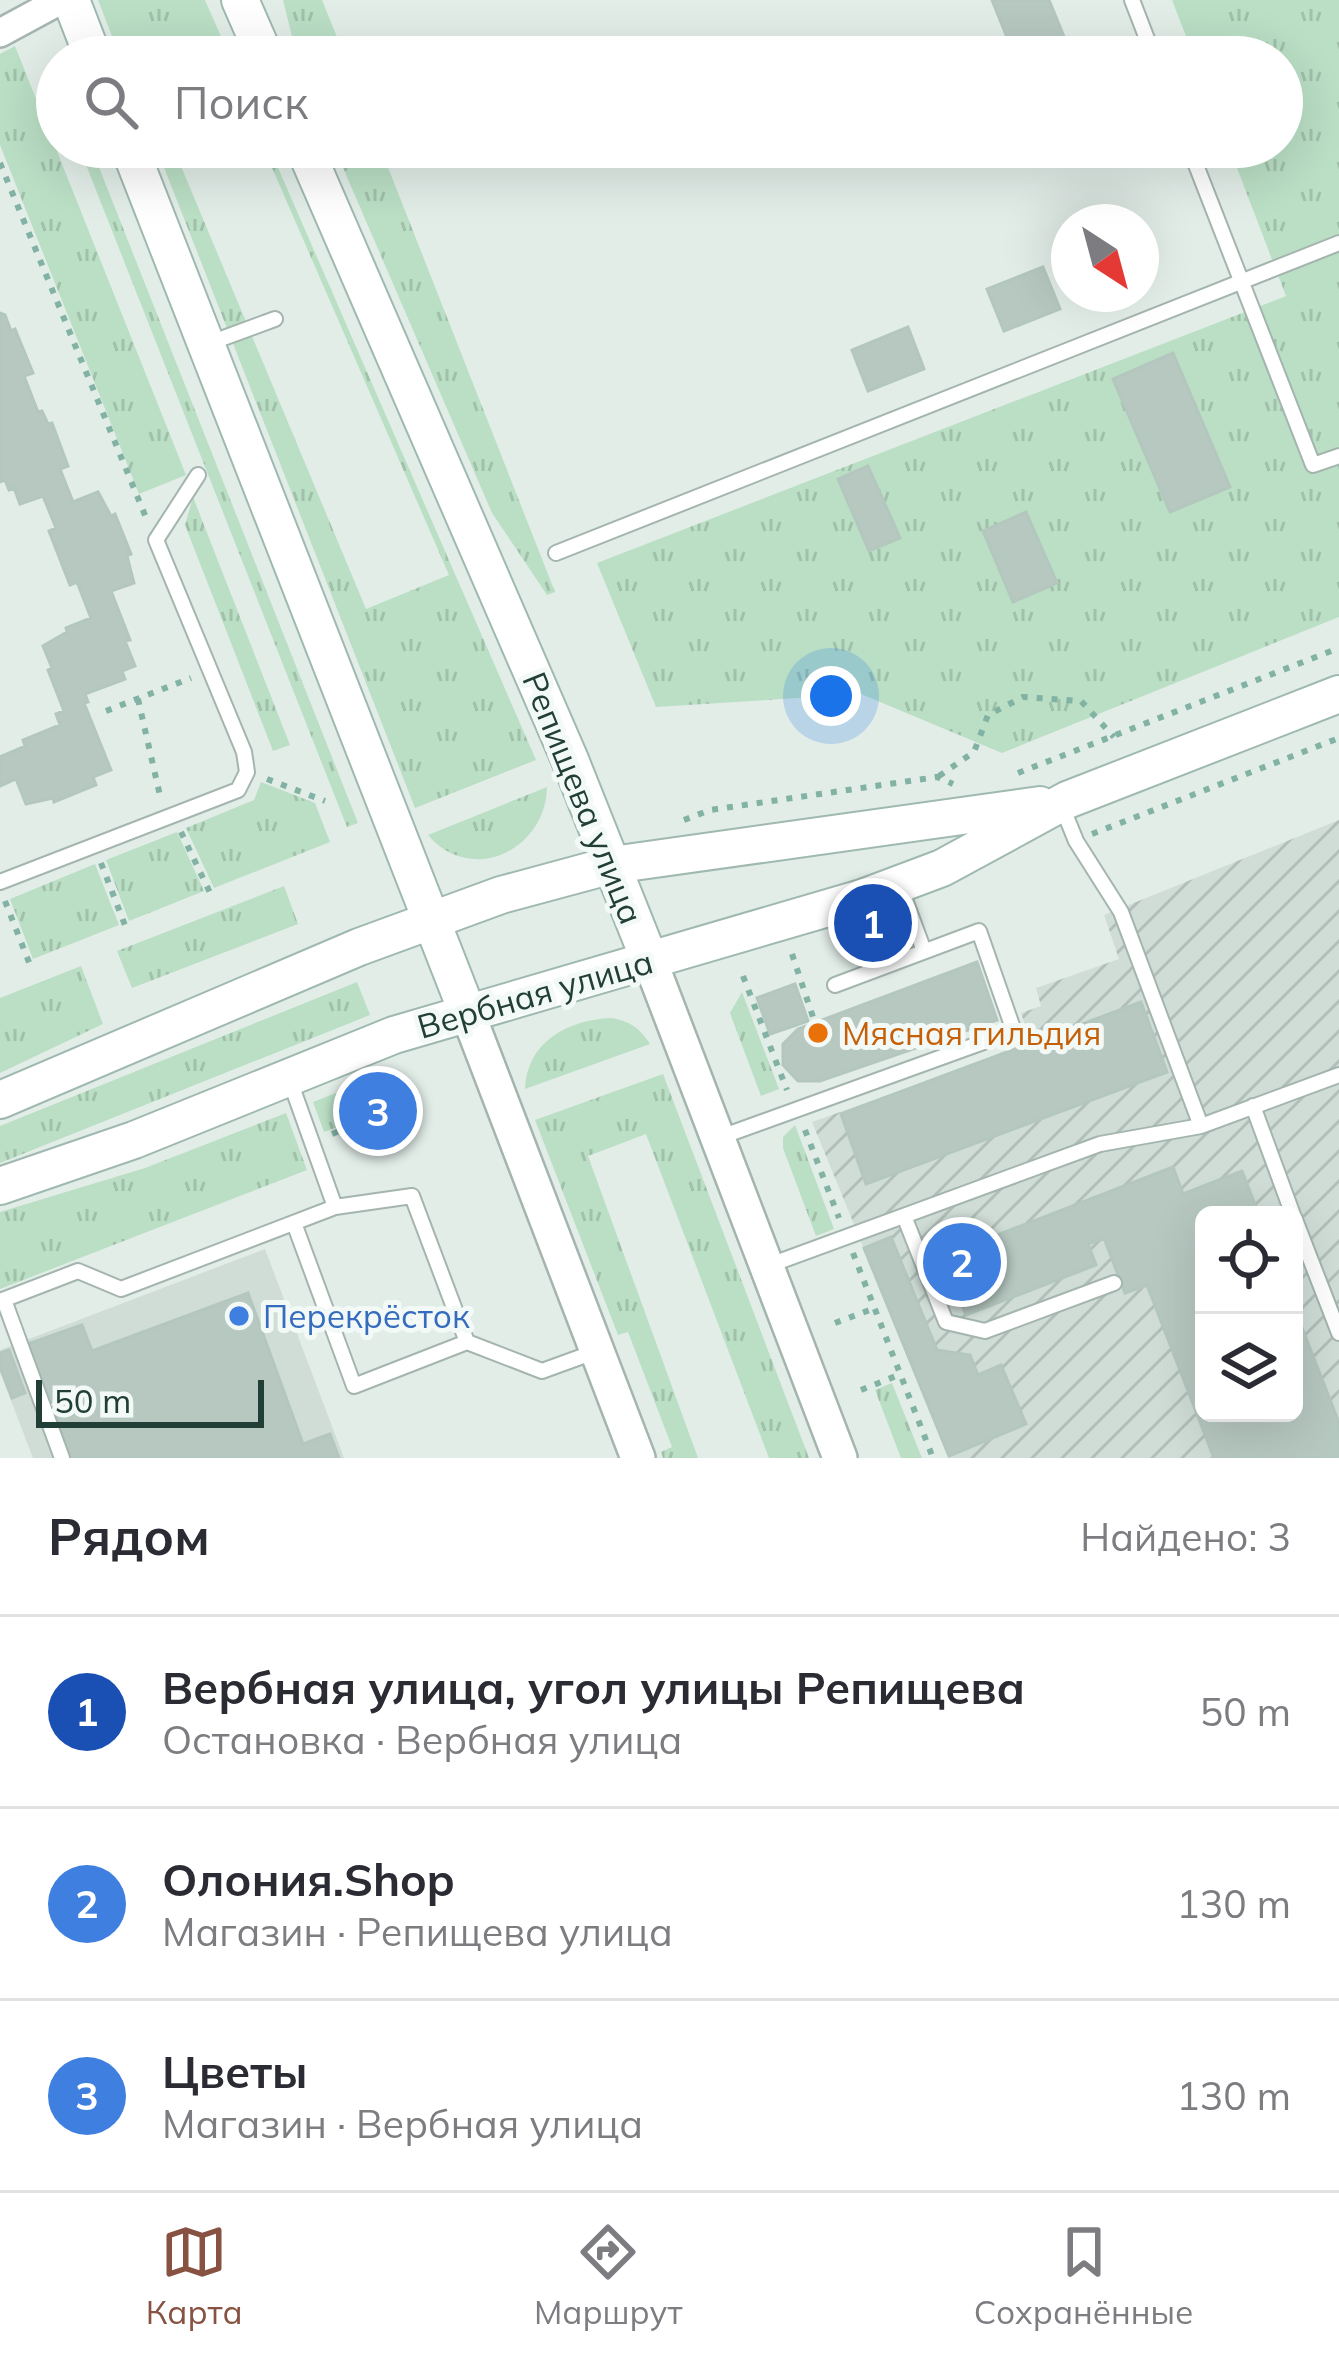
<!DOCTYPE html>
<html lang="ru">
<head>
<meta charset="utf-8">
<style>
	:root { --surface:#fff; --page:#f2f2f3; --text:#2b2b33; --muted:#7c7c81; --line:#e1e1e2; --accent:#875242 }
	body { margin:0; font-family:Mulish,sans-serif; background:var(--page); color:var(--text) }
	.controls { position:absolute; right:36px; bottom:36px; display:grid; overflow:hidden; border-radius:18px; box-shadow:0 12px 48px #0002 }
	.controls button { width:108px; height:108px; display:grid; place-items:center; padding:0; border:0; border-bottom:3px solid var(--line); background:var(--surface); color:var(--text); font:60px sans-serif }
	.compass { position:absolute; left:1051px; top:204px; width:108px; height:108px; border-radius:50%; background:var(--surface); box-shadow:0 12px 48px #0002; rotate:144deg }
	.scale { position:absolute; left:36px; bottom:30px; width:228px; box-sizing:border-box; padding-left:12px; border:6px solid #213f37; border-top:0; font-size:33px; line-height:42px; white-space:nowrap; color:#213f37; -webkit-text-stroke:9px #f2f9f6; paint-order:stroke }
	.you { position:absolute; left:831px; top:696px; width:42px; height:42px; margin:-30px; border:9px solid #fff; border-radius:50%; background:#1a73e8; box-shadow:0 0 0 18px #1a73e833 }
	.badge { display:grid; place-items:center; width:78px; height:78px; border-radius:50%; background:var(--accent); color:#fff; font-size:39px; font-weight:700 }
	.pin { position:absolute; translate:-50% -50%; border:6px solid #fff; box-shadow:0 3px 12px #0006 }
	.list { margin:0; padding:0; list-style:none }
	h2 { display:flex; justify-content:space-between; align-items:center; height:156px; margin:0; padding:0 48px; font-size:51px }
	h2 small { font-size:39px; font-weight:400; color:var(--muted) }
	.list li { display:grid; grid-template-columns:78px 1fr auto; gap:36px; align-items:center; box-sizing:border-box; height:192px; padding:0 48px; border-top:3px solid var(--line) }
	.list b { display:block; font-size:45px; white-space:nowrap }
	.list p { margin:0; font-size:39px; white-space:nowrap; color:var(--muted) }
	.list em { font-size:39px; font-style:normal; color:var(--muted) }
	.icon { flex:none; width:66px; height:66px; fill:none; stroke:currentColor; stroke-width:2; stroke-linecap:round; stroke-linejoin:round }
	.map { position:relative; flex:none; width:1339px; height:1458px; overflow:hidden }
	.search { position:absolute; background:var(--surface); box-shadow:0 12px 48px #0002; left:36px; right:36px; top:36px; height:132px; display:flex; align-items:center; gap:30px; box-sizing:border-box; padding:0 42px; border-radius:66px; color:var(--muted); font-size:45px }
	.sheet { height:732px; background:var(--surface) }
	nav { display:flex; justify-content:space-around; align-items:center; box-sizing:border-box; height:168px; border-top:3px solid var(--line); background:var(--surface); font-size:33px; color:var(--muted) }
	nav a { display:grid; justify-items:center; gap:6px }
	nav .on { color:var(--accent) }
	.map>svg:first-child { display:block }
	.built { fill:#d0ddd7 }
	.industrial { fill:url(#industrial-furrows); fill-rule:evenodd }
	.grass { fill:url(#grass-tufts) }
	.building { fill:#b7c8c1; stroke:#b4c7bf; stroke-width:3 }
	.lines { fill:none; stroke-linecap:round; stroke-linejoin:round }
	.service-casing { stroke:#a4b5af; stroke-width:18 }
	.minor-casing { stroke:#a4b5af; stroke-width:32 }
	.tertiary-casing { stroke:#a4b5af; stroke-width:38 }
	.secondary-casing { stroke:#9fb9b1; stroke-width:40 }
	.path { stroke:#81b2a4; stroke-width:6; stroke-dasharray:6 9; stroke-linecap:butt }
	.service { stroke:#fff; stroke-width:14 }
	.minor { stroke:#fff; stroke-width:27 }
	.tertiary { stroke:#fff; stroke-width:33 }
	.secondary { stroke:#fff; stroke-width:36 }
	.food-dot { fill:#e8710a; stroke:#f2f9f6; stroke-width:4.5 }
	.shop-dot { fill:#3f7fe0; stroke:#f2f9f6; stroke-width:4.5 }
	.labels { text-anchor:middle; stroke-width:10; stroke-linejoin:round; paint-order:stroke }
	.street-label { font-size:33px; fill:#213f37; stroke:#f2f9f6 }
	.food-label { font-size:33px; fill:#c56008; stroke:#f2f9f6; text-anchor:start }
	.shop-label { font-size:33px; fill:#366cbe; stroke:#f2f9f6; text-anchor:start }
</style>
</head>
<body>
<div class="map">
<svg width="1339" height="1458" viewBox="0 0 1339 1458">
	<defs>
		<pattern id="industrial-furrows" width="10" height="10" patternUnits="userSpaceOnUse" patternTransform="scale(3)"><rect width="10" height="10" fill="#d0ddd7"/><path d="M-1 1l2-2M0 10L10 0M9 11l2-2" fill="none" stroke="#b2bfb9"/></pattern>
		<pattern id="grass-tufts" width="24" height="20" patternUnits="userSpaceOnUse" patternTransform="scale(3)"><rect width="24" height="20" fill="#badfc5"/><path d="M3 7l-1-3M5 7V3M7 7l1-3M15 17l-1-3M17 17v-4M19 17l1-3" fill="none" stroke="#a0c0aa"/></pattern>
	</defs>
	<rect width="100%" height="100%" fill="#e2ede8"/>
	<!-- built -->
	<path class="built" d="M265,1249L344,1458H33L0,1372V1350Z"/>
	<!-- industrial -->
	<path class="industrial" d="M1339,820V1458H950L812,1122L1031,1044L1021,1013L1041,1006L1036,988L1119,959L1104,915ZM1204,1215H1294V1413H1204Z"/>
	<!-- grass -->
	<path class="grass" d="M98,0H205L230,57H120Z
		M283,0H322L345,57H297Z
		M1172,0H1339V617L1002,753L861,694L656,707L597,563L1286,296L1229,147H1282V57H1194Z
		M15,46L186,475L139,494L0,145V54Z
		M79,147H91L358,823L347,827Z
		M156,147H173L366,609L449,575L263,147H269L536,760L415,808Z
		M334,147H380L555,592L547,595L492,513Z
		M193,497L290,745L273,751L185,525Z
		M261,782L315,803L330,842L214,888L186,828L254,800Z
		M547,787C546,850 471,886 428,835Z
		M177,832L204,891L129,921L106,860Z
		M95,864L119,925L33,959L10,899Z
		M284,886L298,924L132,988L117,951Z
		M81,966L103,1024L0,1073V998Z
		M357,982L370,1015L0,1163V1126Z
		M742,992L779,1089L761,1096L730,1013Z
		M611,1018C630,1021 640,1028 650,1044L525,1089C527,1042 567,1020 611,1018Z
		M389,1072L395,1088L356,1102L362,1118L324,1132L313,1102Z
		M663,1074L809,1458H769L646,1134L588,1156L698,1458H663L661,1452L672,1447L628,1332L618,1335L535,1120Z
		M286,1113L307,1170L0,1289V1212L145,1168Z
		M795,1125L834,1229L816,1236L783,1148V1137Z
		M892,1383L922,1458H901L875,1390Z"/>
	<!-- building -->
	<path class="building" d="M992,0H1049L1065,39L1015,57Z
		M1043,267L1060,309L1004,331L987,289Z
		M0,313L5,315L11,331L15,329L33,373L24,376L38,412L42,411L48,424L52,423L68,466L60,469L73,502L98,492L111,516L115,514L131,554L127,556L134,583L111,591L130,640L125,641L135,666L122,671L125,679L85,694L88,702L84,703L111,770L93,777L96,785L54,802L53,798L26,804L16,779L0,786V757L25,746L23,740L60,725L56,714L64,711L48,670L52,668L43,646L67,632L66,628L91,618L77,582L70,585L49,531L56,528L43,496L20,504L14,488L9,490L5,480L0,482Z
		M908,327L924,369L868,391L852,350Z
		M1173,353L1230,487L1170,512L1113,379Z
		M868,466L900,538L869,551L838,479Z
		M1026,512L1057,583L1013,602L983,531Z
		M977,962L997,1020L820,1081H798L783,1065V1044L798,1029Z
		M795,984L808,1021L770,1034L757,998Z
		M1141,1002L1167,1072L866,1184L841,1114Z
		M383,1094L396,1129L377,1137L363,1103Z
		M1173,1167L1183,1194L1242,1171L1259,1215H1204V1413H1294V1307L1339,1423V1458H1214L1147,1285L1125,1293L1104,1238L1088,1244L1096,1265L966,1315L943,1256Z
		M891,1237L937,1350L970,1355L978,1375L1001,1365L1026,1424L949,1456L864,1248Z
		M248,1293L303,1444L330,1434L339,1458H70L28,1344L82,1325L92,1351Z
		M9,1350L25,1393L12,1398L0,1367V1353Z"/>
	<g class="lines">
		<defs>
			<path id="service" d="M1132,0L1154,57
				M1189,147L1313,465L1339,456
				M207,344L275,319
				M556,553L1339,243
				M1061,804L1076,841L1121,912L1201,1126
				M0,882L238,790L247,772L244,752L156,540L198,475
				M901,889L924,951
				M1253,1106L1293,1215
				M718,1138L1014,1031L979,931L835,985
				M335,1207L412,1196L467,1342
				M904,1216L946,1322L985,1331L1114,1283
				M1294,1217L1339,1333
				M294,1223L354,1386L467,1342L542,1371L597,1351
				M767,1266L1100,1144L1201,1126L1339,1075
				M4,1300L62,1458
				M0,1301L78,1271L121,1289L335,1207L290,1081"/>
			<path id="minor" d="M0,33L61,0"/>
			<path id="tertiary" d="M650,961L840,1458
				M468,1014L638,1458"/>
			<path id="secondary" d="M71,0L93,57
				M240,0L265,57
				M129,147L468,1014
				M304,147L570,760L650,961
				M0,1100L359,947L501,895L612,865L1040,805
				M0,1186L134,1140L394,1035L862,898L942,868L1067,800L1339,694"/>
		</defs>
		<!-- service casing -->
		<use href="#service" class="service-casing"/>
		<!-- minor casing -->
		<use href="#minor" class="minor-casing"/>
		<!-- tertiary casing -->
		<use href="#tertiary" class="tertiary-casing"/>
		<!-- secondary casing -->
		<use href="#secondary" class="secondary-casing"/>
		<!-- path -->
		<path class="path" d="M0,163L147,520
			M138,699L161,800
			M106,711L191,678
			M1018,773L1339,648
			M939,776L974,752L988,715L1023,697L1081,701L1114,737
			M267,779L325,801
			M684,820L710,810L937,777L953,784
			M181,832L213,899
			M1092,834L1339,738
			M101,863L128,933
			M5,901L32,970
			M792,954L815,1023
			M743,976L787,1090
			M805,1130L839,1218
			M332,1134L366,1120L379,1153
			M853,1253L933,1458
			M835,1323L875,1308
			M861,1390L901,1374"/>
		<!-- service -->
		<use href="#service" class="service"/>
		<!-- minor -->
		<use href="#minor" class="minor"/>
		<!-- tertiary -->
		<use href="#tertiary" class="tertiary"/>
		<!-- secondary -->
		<use href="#secondary" class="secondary"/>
	</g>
	<!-- markers -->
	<circle class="food-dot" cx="818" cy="1033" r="12"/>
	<circle class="shop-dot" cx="239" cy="1316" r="12"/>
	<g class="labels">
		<!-- street labels -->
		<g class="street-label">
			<text transform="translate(583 798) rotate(68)" y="12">Репищева улица</text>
			<text transform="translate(535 994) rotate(-16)" y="12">Вербная улица</text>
		</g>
		<!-- food labels -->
		<g class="food-label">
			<text x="842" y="1045">Мясная гильдия</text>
		</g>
		<!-- shop labels -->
		<g class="shop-label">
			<text x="263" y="1328">Перекрёсток</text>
		</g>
	</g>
</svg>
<div class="controls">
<button><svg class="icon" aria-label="locate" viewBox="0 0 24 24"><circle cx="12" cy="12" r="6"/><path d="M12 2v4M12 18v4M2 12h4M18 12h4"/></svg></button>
<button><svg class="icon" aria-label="layers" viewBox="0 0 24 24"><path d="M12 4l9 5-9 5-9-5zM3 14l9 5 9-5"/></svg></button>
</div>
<svg class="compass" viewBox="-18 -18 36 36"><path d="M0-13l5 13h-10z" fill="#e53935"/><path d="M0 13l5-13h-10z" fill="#7c7c81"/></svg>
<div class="scale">50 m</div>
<div class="you"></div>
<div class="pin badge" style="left:873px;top:923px;background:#1a4fb4">1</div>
<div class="pin badge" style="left:962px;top:1262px;background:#3f7fe0">2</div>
<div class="pin badge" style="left:378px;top:1111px;background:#3f7fe0">3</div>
<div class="search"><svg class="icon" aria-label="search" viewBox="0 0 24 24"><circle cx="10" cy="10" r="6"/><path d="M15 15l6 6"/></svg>Поиск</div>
</div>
<section class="sheet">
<h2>Рядом<small>Найдено: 3</small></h2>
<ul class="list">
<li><span class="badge" style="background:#1a4fb4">1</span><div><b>Вербная улица, угол улицы Репищева</b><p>Остановка · Вербная улица</p></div><em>50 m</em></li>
<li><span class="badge" style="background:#3f7fe0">2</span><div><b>Олония.Shop</b><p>Магазин · Репищева улица</p></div><em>130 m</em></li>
<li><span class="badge" style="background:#3f7fe0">3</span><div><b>Цветы</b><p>Магазин · Вербная улица</p></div><em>130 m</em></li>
</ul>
</section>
<nav>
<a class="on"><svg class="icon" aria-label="map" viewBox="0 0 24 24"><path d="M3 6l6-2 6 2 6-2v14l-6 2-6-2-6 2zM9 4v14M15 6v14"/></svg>Карта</a>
<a><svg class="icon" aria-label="directions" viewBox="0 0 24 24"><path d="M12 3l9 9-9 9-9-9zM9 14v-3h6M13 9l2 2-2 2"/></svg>Маршрут</a>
<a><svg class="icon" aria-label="saved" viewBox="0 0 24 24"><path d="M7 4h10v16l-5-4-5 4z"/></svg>Сохранённые</a>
</nav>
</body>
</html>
